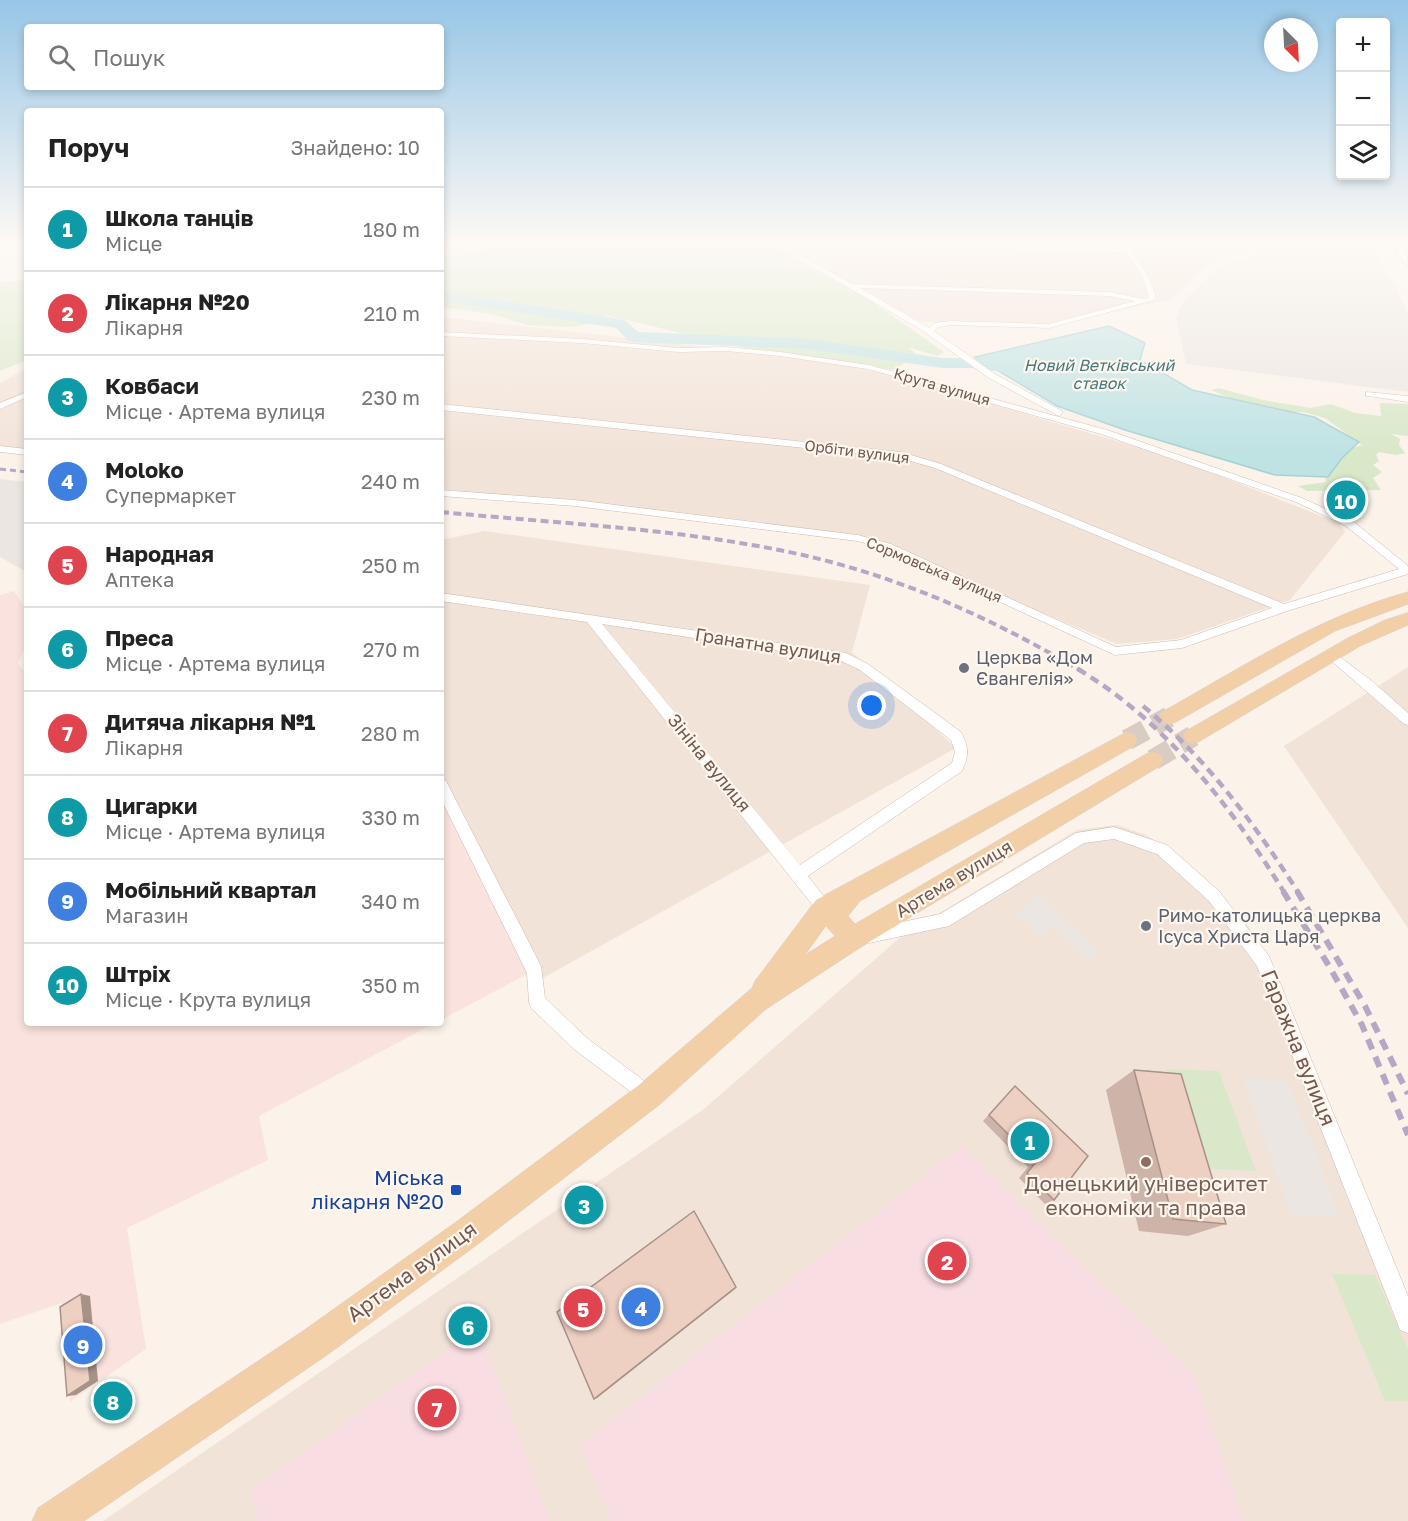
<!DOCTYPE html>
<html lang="uk">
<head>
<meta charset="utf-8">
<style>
	:root { --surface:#fff; --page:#f2f2f2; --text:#222; --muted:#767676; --line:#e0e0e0; --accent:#2563eb }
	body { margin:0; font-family:"Golos Text",sans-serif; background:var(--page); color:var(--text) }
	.controls { position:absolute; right:18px; top:18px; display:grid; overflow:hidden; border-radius:6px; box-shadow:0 3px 9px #0003 }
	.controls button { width:54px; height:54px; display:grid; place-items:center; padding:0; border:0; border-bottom:2px solid var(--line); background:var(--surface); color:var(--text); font:30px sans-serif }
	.compass { position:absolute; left:1264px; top:18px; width:54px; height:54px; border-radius:50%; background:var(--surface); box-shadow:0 3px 9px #0003; rotate:156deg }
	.you { position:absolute; left:872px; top:706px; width:21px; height:21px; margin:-15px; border:4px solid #fff; border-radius:50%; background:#1a73e8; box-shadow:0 0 0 9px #1a73e833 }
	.badge { display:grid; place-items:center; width:39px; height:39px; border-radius:50%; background:var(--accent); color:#fff; font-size:20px; font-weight:700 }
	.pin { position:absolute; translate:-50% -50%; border:3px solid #fff; box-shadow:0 2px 6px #0006 }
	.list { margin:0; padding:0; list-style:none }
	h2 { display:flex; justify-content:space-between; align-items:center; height:78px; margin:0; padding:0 24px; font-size:26px }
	h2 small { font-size:20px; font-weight:400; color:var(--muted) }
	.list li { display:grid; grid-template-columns:39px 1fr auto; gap:18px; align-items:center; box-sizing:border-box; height:84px; padding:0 24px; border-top:2px solid var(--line) }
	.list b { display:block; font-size:22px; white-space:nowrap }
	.list p { margin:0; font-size:20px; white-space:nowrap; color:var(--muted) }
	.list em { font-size:20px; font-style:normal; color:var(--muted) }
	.icon { flex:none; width:33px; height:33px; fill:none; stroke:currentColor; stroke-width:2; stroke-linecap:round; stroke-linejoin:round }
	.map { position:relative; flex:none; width:1408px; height:1521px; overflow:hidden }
	.search { position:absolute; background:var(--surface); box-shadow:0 3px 9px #0003; left:24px; top:24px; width:420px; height:66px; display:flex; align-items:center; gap:15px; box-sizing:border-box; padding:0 21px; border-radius:6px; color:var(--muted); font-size:22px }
	.panel { position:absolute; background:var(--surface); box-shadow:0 3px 9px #0003; left:24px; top:108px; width:420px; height:918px; border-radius:6px }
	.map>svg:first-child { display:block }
	.residential { fill:#f2e3d8 }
	.commercial { fill:#fae3de }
	.industrial { fill:#ece6e2 }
	.medical { fill:#f8dde3 }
	.green { fill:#d8e8c8 }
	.water { fill:#bfe2e3; stroke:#a6d2d4; stroke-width:1.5 }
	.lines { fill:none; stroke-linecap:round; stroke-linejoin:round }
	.river { fill:#bfe2e3; fill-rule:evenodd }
	.primary-tunnel { stroke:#d9ccc2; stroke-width:21; stroke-dasharray:21 10; stroke-linecap:butt }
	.minor-casing { stroke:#ccbab0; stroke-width:1 }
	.tertiary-casing { stroke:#ccbab0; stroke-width:2 }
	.primary-casing { stroke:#d8d0ce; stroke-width:1 }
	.minor { fill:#fff; fill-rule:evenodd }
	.tertiary { fill:#fff; fill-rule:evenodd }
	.primary { fill:#f3cfa8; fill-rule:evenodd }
	.rail-far3 { stroke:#b4a8c4; stroke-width:3; stroke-dasharray:6 4; stroke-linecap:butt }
	.rail-far2 { stroke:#b4a8c4; stroke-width:4; stroke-dasharray:8 4.5; stroke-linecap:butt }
	.rail-far1 { stroke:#b4a8c4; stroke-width:4.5; stroke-dasharray:9 6; stroke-linecap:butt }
	.rail { stroke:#b4a8c4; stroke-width:6; stroke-dasharray:11 8; stroke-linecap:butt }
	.wall { fill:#cdb3a8 }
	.shaded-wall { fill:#a79288 }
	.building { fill:#eed0c3; stroke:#a79288; stroke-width:1.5 }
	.worship-dot { fill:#6b7280; stroke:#fef7ef; stroke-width:2 }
	.education-dot { fill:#8d6e63; stroke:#fef7ef; stroke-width:2 }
	.transit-dot { fill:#1a4fb4; stroke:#fef7ef; stroke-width:2 }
	.labels { text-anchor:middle; stroke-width:4.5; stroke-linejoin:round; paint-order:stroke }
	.far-street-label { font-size:15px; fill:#73584f; stroke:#fef7ef }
	.far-water-label { font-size:16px; font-style:italic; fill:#477a7e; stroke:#fef7ef }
	.street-label { font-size:18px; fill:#73584f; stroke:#fef7ef }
	.worship-label { font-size:18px; fill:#5b616d; stroke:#fef7ef; text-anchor:start }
	.near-street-label { font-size:21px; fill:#73584f; stroke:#fef7ef }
	.near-transit-label { font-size:21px; fill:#164399; stroke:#fef7ef; text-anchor:end }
	.near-education-label { font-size:21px; fill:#785e54; stroke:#fef7ef }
</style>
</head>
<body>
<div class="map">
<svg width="1408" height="1521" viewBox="0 0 1408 1521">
	<rect width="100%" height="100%" fill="#fbf2e9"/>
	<!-- residential -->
	<path class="residential" d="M441,243H507L441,256Z
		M784,243H1265L1258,248L1208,265L1172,299L1048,326L909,321L799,255Z
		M441,317L797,357L894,375L1174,458L1339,523L1345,532L1290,600L1177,639L1117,644L878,544L441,489Z
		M27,368V452L0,449V383Z
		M484,531L870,585L852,652L956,748L543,978L441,795V540Z
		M1408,667V928L1284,746Z
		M1117,825L1146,835L1176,854L1207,880L1249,927L1408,1310V1521H103L704,1109L903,935L1077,830Z"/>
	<!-- commercial -->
	<path class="commercial" d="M14,591L27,611V643L18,663L27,675V1023H435L259,1116L268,1160L127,1228L146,1349L70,1402L62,1303L0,1324V595Z
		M441,796L531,972L441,1020Z"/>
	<!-- industrial -->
	<path class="industrial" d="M1270,243H1378L1374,248L1408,313V392L1186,364L1176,317L1185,300L1219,265L1256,255Z
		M0,479L27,482V572L0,557Z
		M1038,895L1101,952L1090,962L1053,927L1041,937L1016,913Z
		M1242,1077L1287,1080L1340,1217L1291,1214Z"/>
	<!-- medical -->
	<path class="medical" d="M962,1146L1195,1376L1244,1521H611L580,1445Z
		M479,1327L550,1521H258L252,1489Z"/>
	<!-- green -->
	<path class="green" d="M518,243H776L783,252L868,299L944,352L937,356L908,347L916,354L895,370L748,349L606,315L610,320L572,327L527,325L492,314L441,307V258Z
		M27,280V360L0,371V282Z
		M1219,388L1263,400L1311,408L1331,404L1355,413L1381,416L1380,403L1408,404V436L1391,434L1400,439L1399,445L1405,453L1397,455L1379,452L1376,455L1379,461L1373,465L1382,472L1373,478L1381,490L1307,491L1298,486L1326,482L1324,470L1340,452L1362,445L1325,418L1303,412H1277L1227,397L1211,390Z
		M1166,1069L1219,1071L1256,1171L1198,1168Z
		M1332,1274L1375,1275L1408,1350V1401H1385Z"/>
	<!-- water -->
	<path class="water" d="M1109,326L1145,343L1140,360L1192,390L1314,417L1359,442L1342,458L1328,477L1275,475L1125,430L1057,406L975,357Z"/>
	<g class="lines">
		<!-- river -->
		<path class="river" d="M441,292L621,319L626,321L638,332L809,339L942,358H972L1027,365L1035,370L1027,375L972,368H942L809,349L634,342L628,340L616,328L441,300Z"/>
		<!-- primary-tunnel -->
		<path class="primary-tunnel" d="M1127,740L1169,717
			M1153,760L1193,736"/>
		<defs>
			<path id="minor" d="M781,243H787L791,250L852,284L1109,292L1144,299L1149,298L1142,276L1127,253L794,243L1126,249L1125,243H1131L1132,251L1148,276L1156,296L1154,300L1049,328L950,325L939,327L934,331L995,374L1062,411L1063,413L1059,416L989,378L920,329L787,252ZM860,288L1109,296L1135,301L1049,324L950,321L934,323L929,328Z
				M441,332L582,339L678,348L726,347L780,352L869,365L1107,430L1302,498L1354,522L1408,566V574L1287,611L1182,648L1115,655L883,548L857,541L575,506L441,496V490L575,500L858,535L891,544L1116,647L1181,640L1272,608L935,468L900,458L441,410V404L901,452L941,464L1284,604L1399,569L1346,526L1296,502L1101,434L868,369L780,356L726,351L678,352L582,343L441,336Z
				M27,392V397L0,409V403Z
				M1366,392L1408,396V402L1369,396H1366Z
				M0,446L27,449V455L0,452Z
				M441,593L846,653L868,664L961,732C969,747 969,756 962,771L808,876L833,908L831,913L825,915L819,913L587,622L441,601ZM602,624L839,660L860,670L951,740L955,752L952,763L800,865Z
				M1332,651L1372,681L1408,713V725L1403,723L1328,658L1326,655L1328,652Z
				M441,779L446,781L541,966L545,998L587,1038L655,1089L658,1095L655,1101L649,1104L643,1101L575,1050L531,1008L529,1002L527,973L441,799Z
				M1114,827L1167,845L1219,891L1269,956L1408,1296V1333L1400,1330L1397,1322L1257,966L1209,901L1157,854L1114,839L1084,843L949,926L869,943L863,941L861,936L863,931L869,929L940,914L1076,833Z"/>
			<path id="tertiary" d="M1396,243H1404L1408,266L1396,252Z"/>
			<path id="primary" d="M1408,592V604L1335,631L1176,722L1169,724L1162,722L1159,717L1162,712C1241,668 1319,616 1408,592Z
				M1408,613V625L1360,646L1200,741L1193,744L1186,741L1183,736L1186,731L1348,638L1385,620Z
				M1127,732L1134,734L1137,740L1134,746L860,901L848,916L855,924L1146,754L1153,752L1160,754L1163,760L1160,766L861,947L766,1009L659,1105L478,1244L327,1355L84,1521H32L38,1508L303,1331L456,1222L639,1085L752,988L755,981L816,900ZM826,926L835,936L805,955Z"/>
		</defs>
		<!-- minor casing -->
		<use href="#minor" class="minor-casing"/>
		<!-- tertiary casing -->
		<use href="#tertiary" class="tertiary-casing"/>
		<!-- primary casing -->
		<use href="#primary" class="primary-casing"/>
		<!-- minor -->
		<use href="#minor" class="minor"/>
		<!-- tertiary -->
		<use href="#tertiary" class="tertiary"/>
		<!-- primary -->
		<use href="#primary" class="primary"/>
		<!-- rail-far3 -->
		<path class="rail-far3" d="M0,469L27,472"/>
		<!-- rail-far2 -->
		<path class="rail-far2" d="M441,512C553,523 668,528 779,550C887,571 987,615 1081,671"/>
		<!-- rail-far1 -->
		<path class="rail-far1" d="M1078,669C1167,723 1230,805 1284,892
			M1143,706C1207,759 1254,823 1298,892"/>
		<!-- rail -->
		<path class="rail" d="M1283,891L1329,966L1362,1025L1408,1135
			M1297,891L1365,1006L1408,1094"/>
	</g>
	<!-- wall -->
	<path class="wall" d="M1134,1070L1226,1224L1188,1236L1139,1231L1106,1090Z
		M1015,1086L1054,1200L1045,1204L1019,1178L1028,1167L983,1121Z"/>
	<!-- shaded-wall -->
	<path class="shaded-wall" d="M602,1199L603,1201L571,1223L570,1221Z
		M736,1287L735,1289L597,1398L594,1399Z
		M81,1294L90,1296L98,1381L76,1395L67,1396Z
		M110,1391H118L119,1405L108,1412H99Z"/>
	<!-- building -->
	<path class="building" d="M1134,1070L1181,1074L1226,1224L1173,1219Z
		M1015,1086L1088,1156L1054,1200L1027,1173L1036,1162L989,1115Z
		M596,1186L602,1199L570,1221L564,1208Z
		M694,1211L736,1287L594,1399L557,1312Z
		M81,1294L90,1381L67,1396L60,1307Z
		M110,1391L111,1405L99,1412L98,1398Z"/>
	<!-- sky -->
	<linearGradient id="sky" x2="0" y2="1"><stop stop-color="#97c6e6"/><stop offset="0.53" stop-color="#fdf9f5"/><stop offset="1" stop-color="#fdf9f5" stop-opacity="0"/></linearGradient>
	<rect width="1408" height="456" fill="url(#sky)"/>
	<!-- markers -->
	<g class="worship-dot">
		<circle cx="964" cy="668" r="6"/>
		<circle cx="1146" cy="926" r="6"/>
	</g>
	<circle class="education-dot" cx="1146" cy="1162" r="6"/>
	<rect class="transit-dot" x="450" y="1184" width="12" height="12" rx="3"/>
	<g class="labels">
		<!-- far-street labels -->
		<g class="far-street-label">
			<text transform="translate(942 387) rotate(16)" y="5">Крута вулиця</text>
			<text transform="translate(857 452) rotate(7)" y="5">Орбіти вулиця</text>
			<text transform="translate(934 570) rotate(23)" y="5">Сормовська вулиця</text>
		</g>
		<!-- far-water labels -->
		<g class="far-water-label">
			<text x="1099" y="371">Новий Ветківський<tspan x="1099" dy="18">ставок</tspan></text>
		</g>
		<!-- street labels -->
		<g class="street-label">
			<text transform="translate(768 646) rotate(9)" y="6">Гранатна вулиця</text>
			<text transform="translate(709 763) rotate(51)" y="6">Зініна вулиця</text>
			<text transform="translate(954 879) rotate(-31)" y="6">Артема вулиця</text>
		</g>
		<!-- worship labels -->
		<g class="worship-label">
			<text x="976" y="664">Церква «Дом<tspan x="976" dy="21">Євангелія»</tspan></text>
			<text x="1158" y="922">Римо-католицька церква<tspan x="1158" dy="21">Ісуса Христа Царя</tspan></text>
		</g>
		<!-- near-street labels -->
		<g class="near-street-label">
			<text transform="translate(1298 1048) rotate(68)" y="7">Гаражна вулиця</text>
			<text transform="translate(412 1272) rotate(-36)" y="7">Артема вулиця</text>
		</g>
		<!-- near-transit labels -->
		<g class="near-transit-label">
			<text x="444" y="1185">Міська<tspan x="444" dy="24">лікарня №20</tspan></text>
		</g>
		<!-- near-education labels -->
		<g class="near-education-label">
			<text x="1146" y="1191">Донецький університет<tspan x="1146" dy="24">економіки та права</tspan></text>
		</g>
	</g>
</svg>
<div class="controls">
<button>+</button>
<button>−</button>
<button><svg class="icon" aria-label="layers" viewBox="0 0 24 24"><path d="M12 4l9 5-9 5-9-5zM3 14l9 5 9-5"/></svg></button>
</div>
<svg class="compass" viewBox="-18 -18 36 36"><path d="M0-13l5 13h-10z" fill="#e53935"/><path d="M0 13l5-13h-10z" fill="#767676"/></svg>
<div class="you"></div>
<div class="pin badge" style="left:1030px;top:1141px;background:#0f9aa8">1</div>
<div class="pin badge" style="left:947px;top:1261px;background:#e0444e">2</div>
<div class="pin badge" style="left:584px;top:1205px;background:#0f9aa8">3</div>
<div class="pin badge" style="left:641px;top:1307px;background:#3f7fe0">4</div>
<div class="pin badge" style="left:583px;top:1308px;background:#e0444e">5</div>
<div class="pin badge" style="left:468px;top:1326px;background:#0f9aa8">6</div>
<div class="pin badge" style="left:437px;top:1408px;background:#e0444e">7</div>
<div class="pin badge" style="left:113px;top:1401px;background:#0f9aa8">8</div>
<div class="pin badge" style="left:83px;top:1345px;background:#3f7fe0">9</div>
<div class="pin badge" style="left:1346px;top:500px;background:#0f9aa8">10</div>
<div class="search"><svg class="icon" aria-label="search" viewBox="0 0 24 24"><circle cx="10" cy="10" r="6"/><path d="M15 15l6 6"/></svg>Пошук</div>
<section class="panel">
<h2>Поруч<small>Знайдено: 10</small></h2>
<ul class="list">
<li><span class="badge" style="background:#0f9aa8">1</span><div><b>Школа танців</b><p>Місце</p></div><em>180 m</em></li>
<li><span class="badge" style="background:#e0444e">2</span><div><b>Лікарня №20</b><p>Лікарня</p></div><em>210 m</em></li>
<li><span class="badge" style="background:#0f9aa8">3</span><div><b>Ковбаси</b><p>Місце · Артема вулиця</p></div><em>230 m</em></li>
<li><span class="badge" style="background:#3f7fe0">4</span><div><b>Moloko</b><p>Супермаркет</p></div><em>240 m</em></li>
<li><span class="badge" style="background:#e0444e">5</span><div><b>Народная</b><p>Аптека</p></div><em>250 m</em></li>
<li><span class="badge" style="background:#0f9aa8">6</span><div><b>Преса</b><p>Місце · Артема вулиця</p></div><em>270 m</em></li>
<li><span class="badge" style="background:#e0444e">7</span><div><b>Дитяча лікарня №1</b><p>Лікарня</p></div><em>280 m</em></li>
<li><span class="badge" style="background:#0f9aa8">8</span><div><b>Цигарки</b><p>Місце · Артема вулиця</p></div><em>330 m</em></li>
<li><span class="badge" style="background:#3f7fe0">9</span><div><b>Мобільний квартал</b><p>Магазин</p></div><em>340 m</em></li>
<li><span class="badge" style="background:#0f9aa8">10</span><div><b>Штріх</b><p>Місце · Крута вулиця</p></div><em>350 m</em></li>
</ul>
</section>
</div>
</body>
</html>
